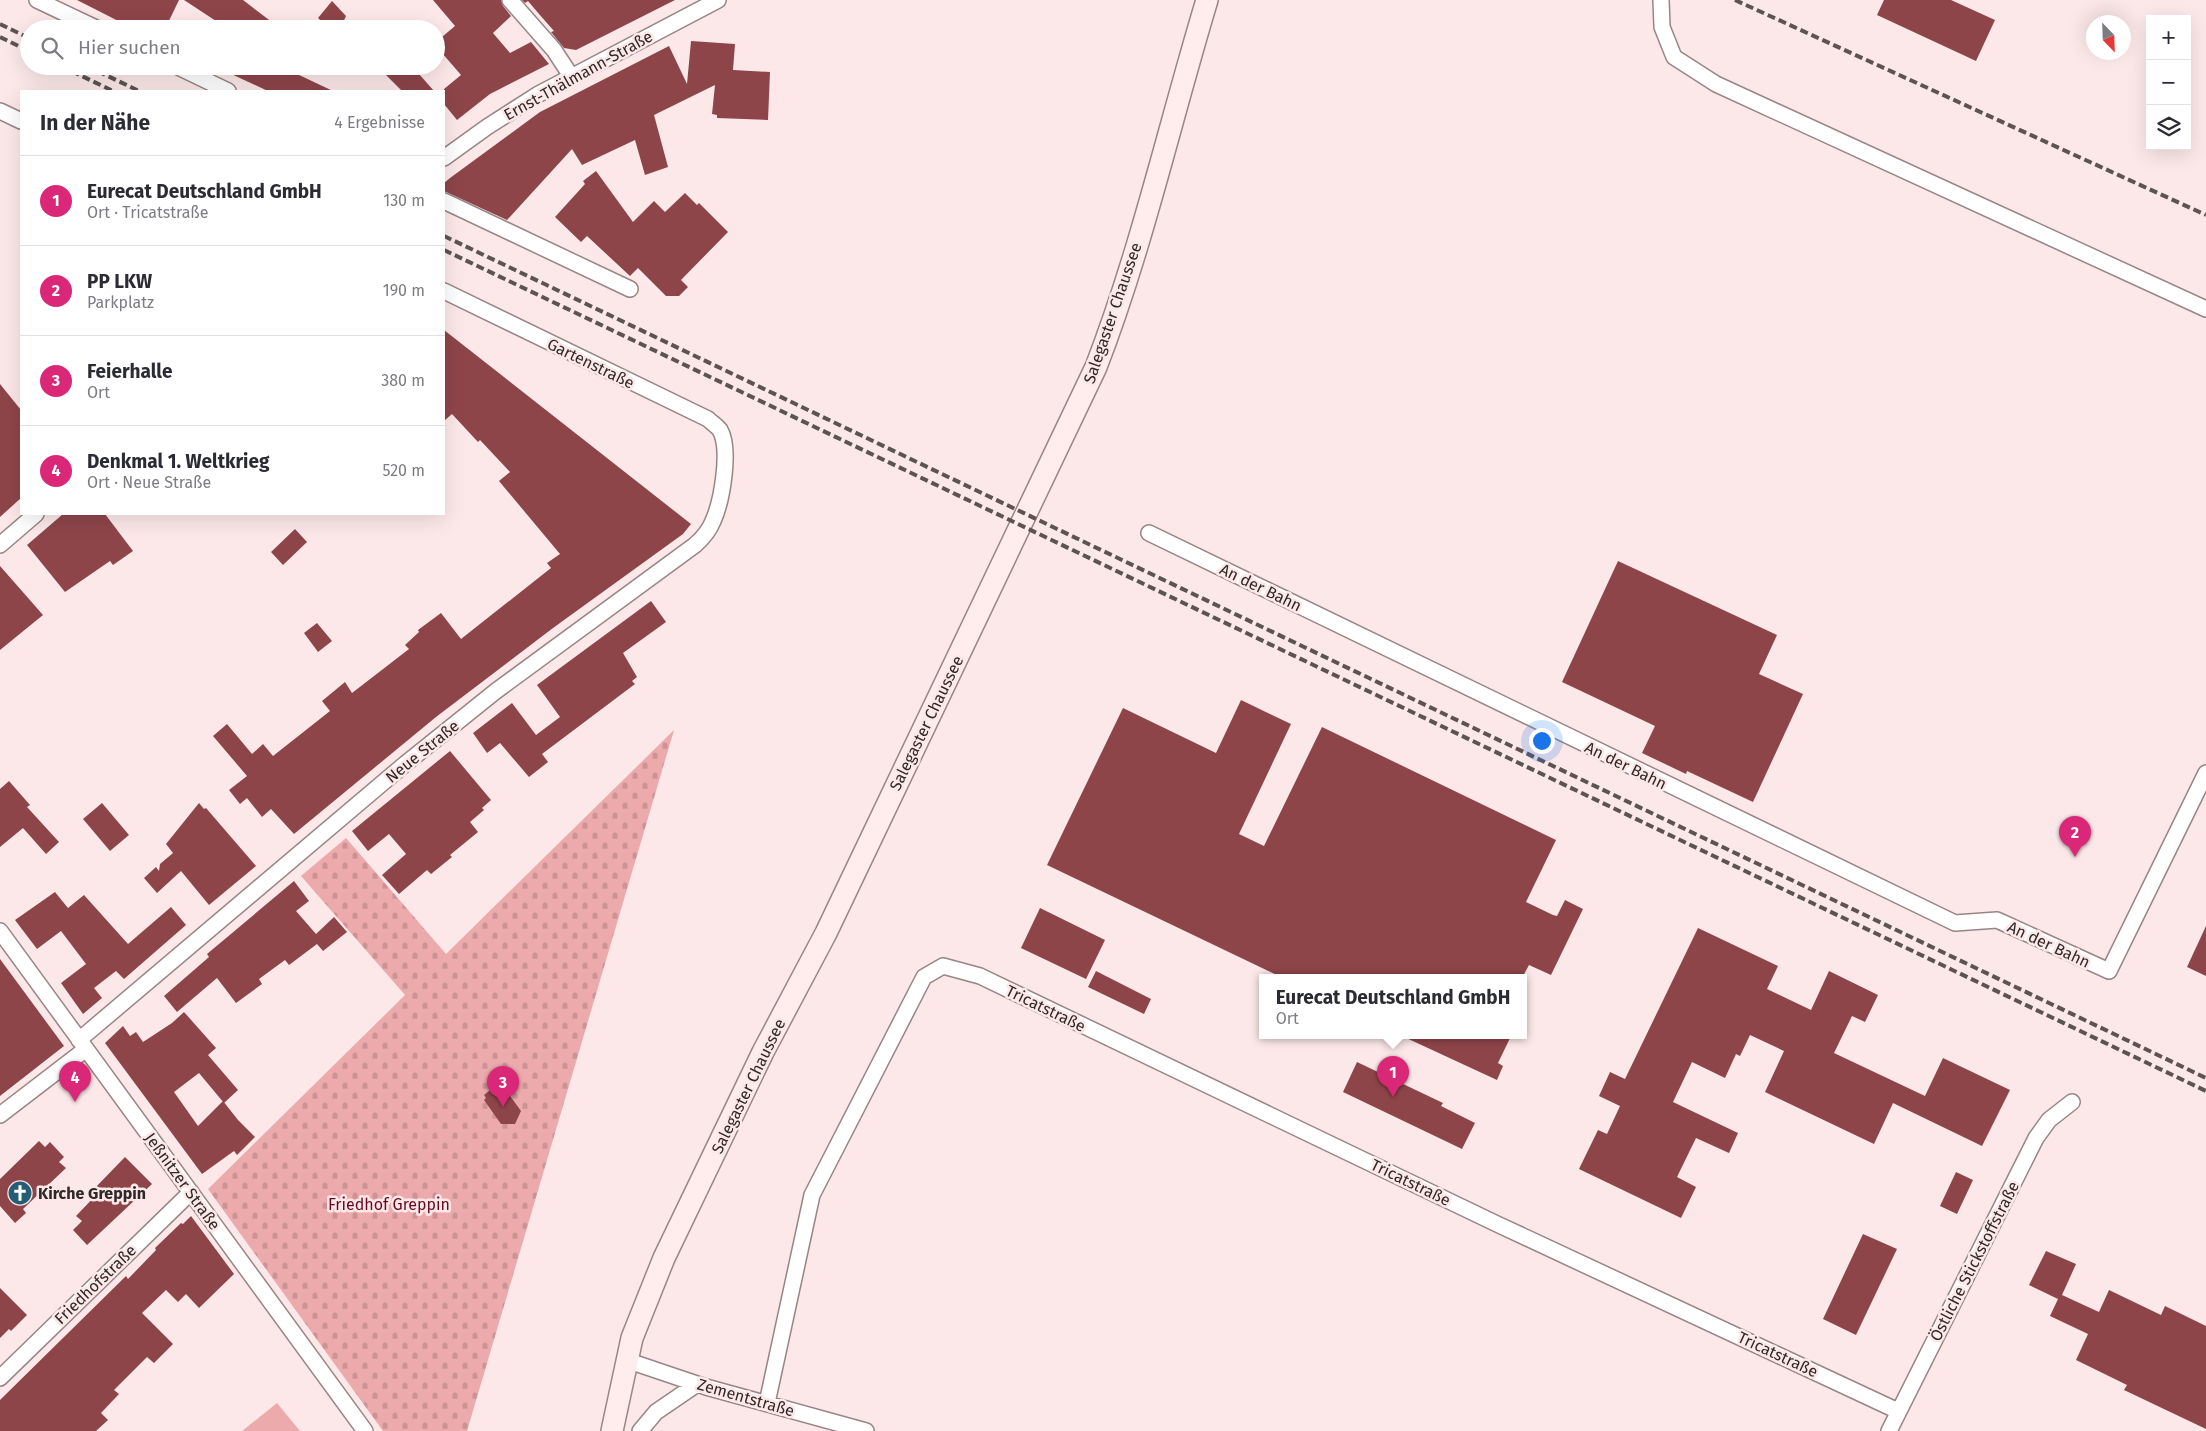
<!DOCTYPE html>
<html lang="de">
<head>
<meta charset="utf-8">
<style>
	:root { --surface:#fff; --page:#f7f7f7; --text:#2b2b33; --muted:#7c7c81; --line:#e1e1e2; --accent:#db2777 }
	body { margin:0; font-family:"Fira Sans",sans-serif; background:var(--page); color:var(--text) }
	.controls { position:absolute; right:15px; top:15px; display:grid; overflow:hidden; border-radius:0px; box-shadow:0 5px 20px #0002 }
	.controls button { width:45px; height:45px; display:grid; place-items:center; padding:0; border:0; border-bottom:1px solid var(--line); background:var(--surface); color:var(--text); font:25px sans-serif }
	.compass { position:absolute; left:2086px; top:15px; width:45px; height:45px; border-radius:50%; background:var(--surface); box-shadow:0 5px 20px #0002; rotate:157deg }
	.you { position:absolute; left:1541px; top:740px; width:18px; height:18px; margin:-12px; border:4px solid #fff; border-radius:50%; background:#1a73e8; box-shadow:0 0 0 8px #1a73e833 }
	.badge { display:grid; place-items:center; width:32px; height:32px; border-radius:50%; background:var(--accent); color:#fff; font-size:16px; font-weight:700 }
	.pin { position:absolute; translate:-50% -41px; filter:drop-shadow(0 1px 2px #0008) }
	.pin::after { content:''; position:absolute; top:26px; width:18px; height:15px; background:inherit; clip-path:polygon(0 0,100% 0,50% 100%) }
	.popup { position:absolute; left:1259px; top:974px; width:268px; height:65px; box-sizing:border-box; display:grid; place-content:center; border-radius:0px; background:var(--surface); filter:drop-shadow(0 1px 4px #0005); font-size:16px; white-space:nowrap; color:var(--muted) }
	.popup b { font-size:19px; color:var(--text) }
	.popup::after { content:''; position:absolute; left:50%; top:100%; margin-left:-10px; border:10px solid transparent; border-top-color:var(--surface) }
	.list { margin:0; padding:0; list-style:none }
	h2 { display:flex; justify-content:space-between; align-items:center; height:65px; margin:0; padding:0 20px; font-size:21px }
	h2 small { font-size:16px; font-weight:400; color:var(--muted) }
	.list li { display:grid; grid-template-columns:32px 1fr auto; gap:15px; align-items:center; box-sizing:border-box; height:90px; padding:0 20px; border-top:1px solid var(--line) }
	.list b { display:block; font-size:19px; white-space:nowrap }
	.list p { margin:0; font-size:16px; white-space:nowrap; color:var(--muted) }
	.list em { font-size:16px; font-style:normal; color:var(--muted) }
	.icon { flex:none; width:28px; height:28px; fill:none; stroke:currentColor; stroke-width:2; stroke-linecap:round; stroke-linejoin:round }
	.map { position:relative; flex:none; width:2206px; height:1431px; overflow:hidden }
	.search { position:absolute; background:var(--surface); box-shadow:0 5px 20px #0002; left:20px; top:20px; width:425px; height:55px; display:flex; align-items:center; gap:12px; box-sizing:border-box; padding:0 18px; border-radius:28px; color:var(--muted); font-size:19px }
	.panel { position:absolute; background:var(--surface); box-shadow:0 5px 20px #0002; left:20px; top:90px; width:425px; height:425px; border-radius:0px }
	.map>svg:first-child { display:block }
	.green { fill:#edaaac }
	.cemetery { fill:url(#cemetery-stones) }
	.building { fill:#8e454a }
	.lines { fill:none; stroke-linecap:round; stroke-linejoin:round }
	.minor-casing { stroke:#988586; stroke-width:18 }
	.secondary-casing { stroke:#988586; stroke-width:24 }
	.minor { stroke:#fff; stroke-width:15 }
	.secondary { stroke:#ffecec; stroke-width:21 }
	.rail { stroke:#5d5353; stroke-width:4; stroke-dasharray:8 4; stroke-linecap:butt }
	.labels { text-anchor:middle; stroke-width:5; stroke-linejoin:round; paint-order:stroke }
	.street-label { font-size:16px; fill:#2f2828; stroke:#fce8e8 }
	.poi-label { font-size:16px; font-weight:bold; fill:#2f2828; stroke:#fce8e8; text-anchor:start }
	.park-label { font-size:16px; fill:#6b071e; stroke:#fce8e8 }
</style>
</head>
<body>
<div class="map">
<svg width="2206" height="1431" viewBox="0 0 2206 1431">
	<defs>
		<pattern id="cemetery-stones" width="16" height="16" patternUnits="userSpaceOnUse" patternTransform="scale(1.25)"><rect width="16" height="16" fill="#edaaac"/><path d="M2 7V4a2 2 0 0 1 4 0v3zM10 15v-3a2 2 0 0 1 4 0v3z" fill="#cc9294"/></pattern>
	</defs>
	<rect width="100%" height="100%" fill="#fce8e8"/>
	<!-- green -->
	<path class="green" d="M277,1403L300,1431H242Z"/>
	<!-- cemetery -->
	<path class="cemetery" d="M674,730L467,1431H383L208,1189L405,995L301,876L346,838L446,954Z"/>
	<!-- building -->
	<path class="building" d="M77,0H179L165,29H134Z
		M184,0H243L281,29H208L216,21Z
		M433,0H501L503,6L511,16L493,33L510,53L531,42L549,64L490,94L457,120L444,104V89L461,75L436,46V42L455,26Z
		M522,0H675L576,50L564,48L551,32L554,31L539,14L528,1L525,3Z
		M1884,0H1951L1995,20L1976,61L1877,15Z
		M332,1L346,16L340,29H330L318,18Z
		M691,41L735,44L733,70L770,72L768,120L717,118V115L712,114L715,85L654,115L668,167L645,175L635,140L582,165L572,149L507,220L444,191V183L450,178L540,112L669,46L687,84Z
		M214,66H280L333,91H268Z
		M377,66H412L434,91H402Z
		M596,171L633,222L654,201L665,212L685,193L697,205L699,203L728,232L681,280L688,287L679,296H666L638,268L630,276L587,236L581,242L555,217L585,184L583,181Z
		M444,330L691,524L683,534L553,628L436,717L294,834L271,809L262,817L247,798L240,804L229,790L247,776L213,736L227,724L252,754L263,744L273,756L330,711L322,701L345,682L352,693L409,649L405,645L419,632L418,630L441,613L461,639L551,568L547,563L560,554L499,481L510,472L480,440L478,442L452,414L444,421Z
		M0,384L21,410V498L0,517Z
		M63,514H105L133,551L113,565L110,561L65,592L27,545Z
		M295,529L307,542L283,565L271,552Z
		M1618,561L1777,635L1759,674L1803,694L1753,802L1687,771L1686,774L1642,753L1655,726L1562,682Z
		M0,566L43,615L0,650Z
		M651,601L666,622L623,653L637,677L632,681L635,684L542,754L548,762L529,777L500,743L487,753L473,733L512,703L536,735L560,717L537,685Z
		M317,623L332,641L318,652L304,633Z
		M1241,700L1291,724L1239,834L1264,846L1322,727L1556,840L1526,902L1553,915L1557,916L1565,900L1583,909L1551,975L1529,965L1522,978H1283L1047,865L1123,708L1216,753Z
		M450,751L491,800L482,808L484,810L470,822L478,832L450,855L452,857L431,874L427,870L399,894L382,875L406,854L389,834L368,851L352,831Z
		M9,781L30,805L27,807L59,842L46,854L23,828L0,847V789Z
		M102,803L129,835L110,851L83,819Z
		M199,803L204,809L206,808L256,866L209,905L181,871L157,893L144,878L156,867L159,871L160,864L173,853L166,844Z
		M294,881L309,901L296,911L316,934L334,917L347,932L323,951L317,944L289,965L285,960L259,979L262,984L236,1003L217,978L177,1012L164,996L209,957L207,954Z
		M55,892L68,908L84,895L128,944L171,907L186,925L124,979L116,971L94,988L102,998L83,1014L61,983L86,964L61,931L37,949L15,920Z
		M1040,908L1105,940L1086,979L1021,948Z
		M2206,926V976L2187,967Z
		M1698,928L1778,966L1767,989L1811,1010L1829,971L1878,995L1865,1022L1852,1016L1834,1053L1925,1096L1943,1058L2010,1090L1982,1146L1893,1103L1874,1144L1765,1092L1784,1051L1750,1035L1740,1056L1736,1054L1725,1078L1692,1062L1673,1102L1738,1133L1729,1153L1696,1138L1677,1177L1696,1187L1681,1218L1579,1169L1598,1130L1607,1134L1620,1106L1599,1096L1610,1072L1625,1079Z
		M0,959L64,1046L0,1096Z
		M1096,971L1151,999L1144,1014L1088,987Z
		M184,1012L216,1048L208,1055L238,1090L224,1103L199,1073L174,1092L198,1126L223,1101L238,1120L255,1137L237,1155L234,1151L202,1174L105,1043L123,1026L130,1036L136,1032L143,1042L172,1023Z
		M1402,1036H1511L1498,1063L1503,1066L1497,1080Z
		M1357,1062L1443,1103L1441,1106L1475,1123L1462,1149L1343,1092Z
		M498,1084L501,1088L503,1086L521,1111L515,1124H501L484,1100L486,1098L484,1095Z
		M39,1141L45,1147L50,1142L64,1157L59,1162L66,1168L23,1209L26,1213L15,1223L0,1206V1179Z
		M125,1157L152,1184L87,1245L73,1230L82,1221L76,1216L97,1194L93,1190Z
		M1956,1172L1973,1180L1957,1214L1940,1206Z
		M191,1216L234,1274L199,1308L186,1294L178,1302L166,1290L142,1313L173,1344L154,1363L147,1357L114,1390L119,1394L101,1413L108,1420L96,1431H0V1400L126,1276L128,1279L156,1250L155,1248L181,1223L183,1224Z
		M1863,1234L1897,1249L1856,1335L1823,1319Z
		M2046,1251L2076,1264L2062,1295L2099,1312L2109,1290L2161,1315L2165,1306L2206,1326V1429L2124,1390L2127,1385L2076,1360L2088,1334L2050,1316L2058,1299L2029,1285Z
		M0,1288L27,1315L11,1331L9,1329L0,1338Z"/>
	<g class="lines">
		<defs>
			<path id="minor" d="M37,0L98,29
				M510,0L554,50L571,76
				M1661,0L1662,27L1674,57L1716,84L2206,309
				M176,66L228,91
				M0,111L21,121
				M444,158L487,127L537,95L718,0
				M444,201L630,289
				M1149,533L1955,923L1997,920L2109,971L2206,773
				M0,545L36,514
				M0,931L365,1431
				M79,1040L405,764L496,691L695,545C703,538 709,531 713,521C722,501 731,449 720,430C717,426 712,423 708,419L444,291
				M0,1115L86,1049
				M626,1360L706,1387L866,1431
				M0,1378L191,1192
				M767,1403L812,1195L924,977L943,966L980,976L1497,1224L1898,1411
				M640,1431L656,1412L697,1384
				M1889,1431L2036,1138L2049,1120L2072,1102"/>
			<path id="secondary" d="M612,1431L632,1338L664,1258L763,1052L826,933L1096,367C1142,248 1170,122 1207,0"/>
		</defs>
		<!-- minor casing -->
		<use href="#minor" class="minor-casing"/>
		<!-- secondary casing -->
		<use href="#secondary" class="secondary-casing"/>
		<!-- minor -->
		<use href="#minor" class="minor"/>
		<!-- secondary -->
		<use href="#secondary" class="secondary"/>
		<!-- rail -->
		<path class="rail" d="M1735,0L2206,215
			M0,24L29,38
			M0,37L29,51
			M61,66L113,91
			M87,66L139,91
			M444,236L2206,1078
			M444,250L2206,1091"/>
	</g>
	<!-- icons -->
	<defs>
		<symbol id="church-disc" viewBox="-11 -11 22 22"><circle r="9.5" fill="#245d76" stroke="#fce8e8"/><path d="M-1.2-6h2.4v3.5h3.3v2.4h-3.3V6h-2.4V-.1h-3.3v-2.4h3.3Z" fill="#fff"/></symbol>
	</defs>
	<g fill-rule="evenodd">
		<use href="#church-disc" x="6" y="1179" width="28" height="28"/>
	</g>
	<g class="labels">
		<!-- street labels -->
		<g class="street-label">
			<text transform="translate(578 75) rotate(-29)" y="6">Ernst-Thälmann-Straße</text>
			<text transform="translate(1112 313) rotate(-71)" y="6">Salegaster Chaussee</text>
			<text transform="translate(591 363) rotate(26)" y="6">Gartenstraße</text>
			<text transform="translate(1261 587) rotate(26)" y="6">An der Bahn</text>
			<text transform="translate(926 723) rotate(-64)" y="6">Salegaster Chaussee</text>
			<text transform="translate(422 751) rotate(-39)" y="6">Neue Straße</text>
			<text transform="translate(1626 765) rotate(26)" y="6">An der Bahn</text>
			<text transform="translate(2049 944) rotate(25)" y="6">An der Bahn</text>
			<text transform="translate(1046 1008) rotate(26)" y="6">Tricatstraße</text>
			<text transform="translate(748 1086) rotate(-64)" y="6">Salegaster Chaussee</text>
			<text transform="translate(183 1181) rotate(54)" y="6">Jeßnitzer Straße</text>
			<text transform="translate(1411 1182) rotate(26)" y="6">Tricatstraße</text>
			<text transform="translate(1974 1261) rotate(-63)" y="6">Östliche Stickstoffstraße</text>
			<text transform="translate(95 1284) rotate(-44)" y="6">Friedhofstraße</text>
			<text transform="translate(1778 1354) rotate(25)" y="6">Tricatstraße</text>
			<text transform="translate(746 1397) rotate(16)" y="6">Zementstraße</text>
		</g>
		<!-- poi labels -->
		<g class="poi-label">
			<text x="38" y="1199">Kirche Greppin</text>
		</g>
		<!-- park labels -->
		<g class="park-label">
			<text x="389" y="1210">Friedhof Greppin</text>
		</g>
	</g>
</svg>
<div class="controls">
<button>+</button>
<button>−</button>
<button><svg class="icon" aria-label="layers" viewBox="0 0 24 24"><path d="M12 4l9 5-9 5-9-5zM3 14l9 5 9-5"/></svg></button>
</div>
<svg class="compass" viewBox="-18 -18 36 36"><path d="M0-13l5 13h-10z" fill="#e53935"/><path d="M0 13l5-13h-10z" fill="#7c7c81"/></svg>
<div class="you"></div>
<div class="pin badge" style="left:1393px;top:1097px">1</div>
<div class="popup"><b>Eurecat Deutschland GmbH</b>Ort</div>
<div class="pin badge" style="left:2075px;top:857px">2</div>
<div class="pin badge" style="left:503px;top:1107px">3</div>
<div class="pin badge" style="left:75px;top:1102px">4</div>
<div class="search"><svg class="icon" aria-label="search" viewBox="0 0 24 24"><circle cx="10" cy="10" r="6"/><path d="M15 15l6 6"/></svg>Hier suchen</div>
<section class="panel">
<h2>In der Nähe<small>4 Ergebnisse</small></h2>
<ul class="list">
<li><span class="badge">1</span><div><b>Eurecat Deutschland GmbH</b><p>Ort · Tricatstraße</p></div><em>130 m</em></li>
<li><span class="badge">2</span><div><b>PP LKW</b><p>Parkplatz</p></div><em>190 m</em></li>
<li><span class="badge">3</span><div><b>Feierhalle</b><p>Ort</p></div><em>380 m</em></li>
<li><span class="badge">4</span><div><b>Denkmal 1. Weltkrieg</b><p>Ort · Neue Straße</p></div><em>520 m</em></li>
</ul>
</section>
</div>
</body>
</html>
